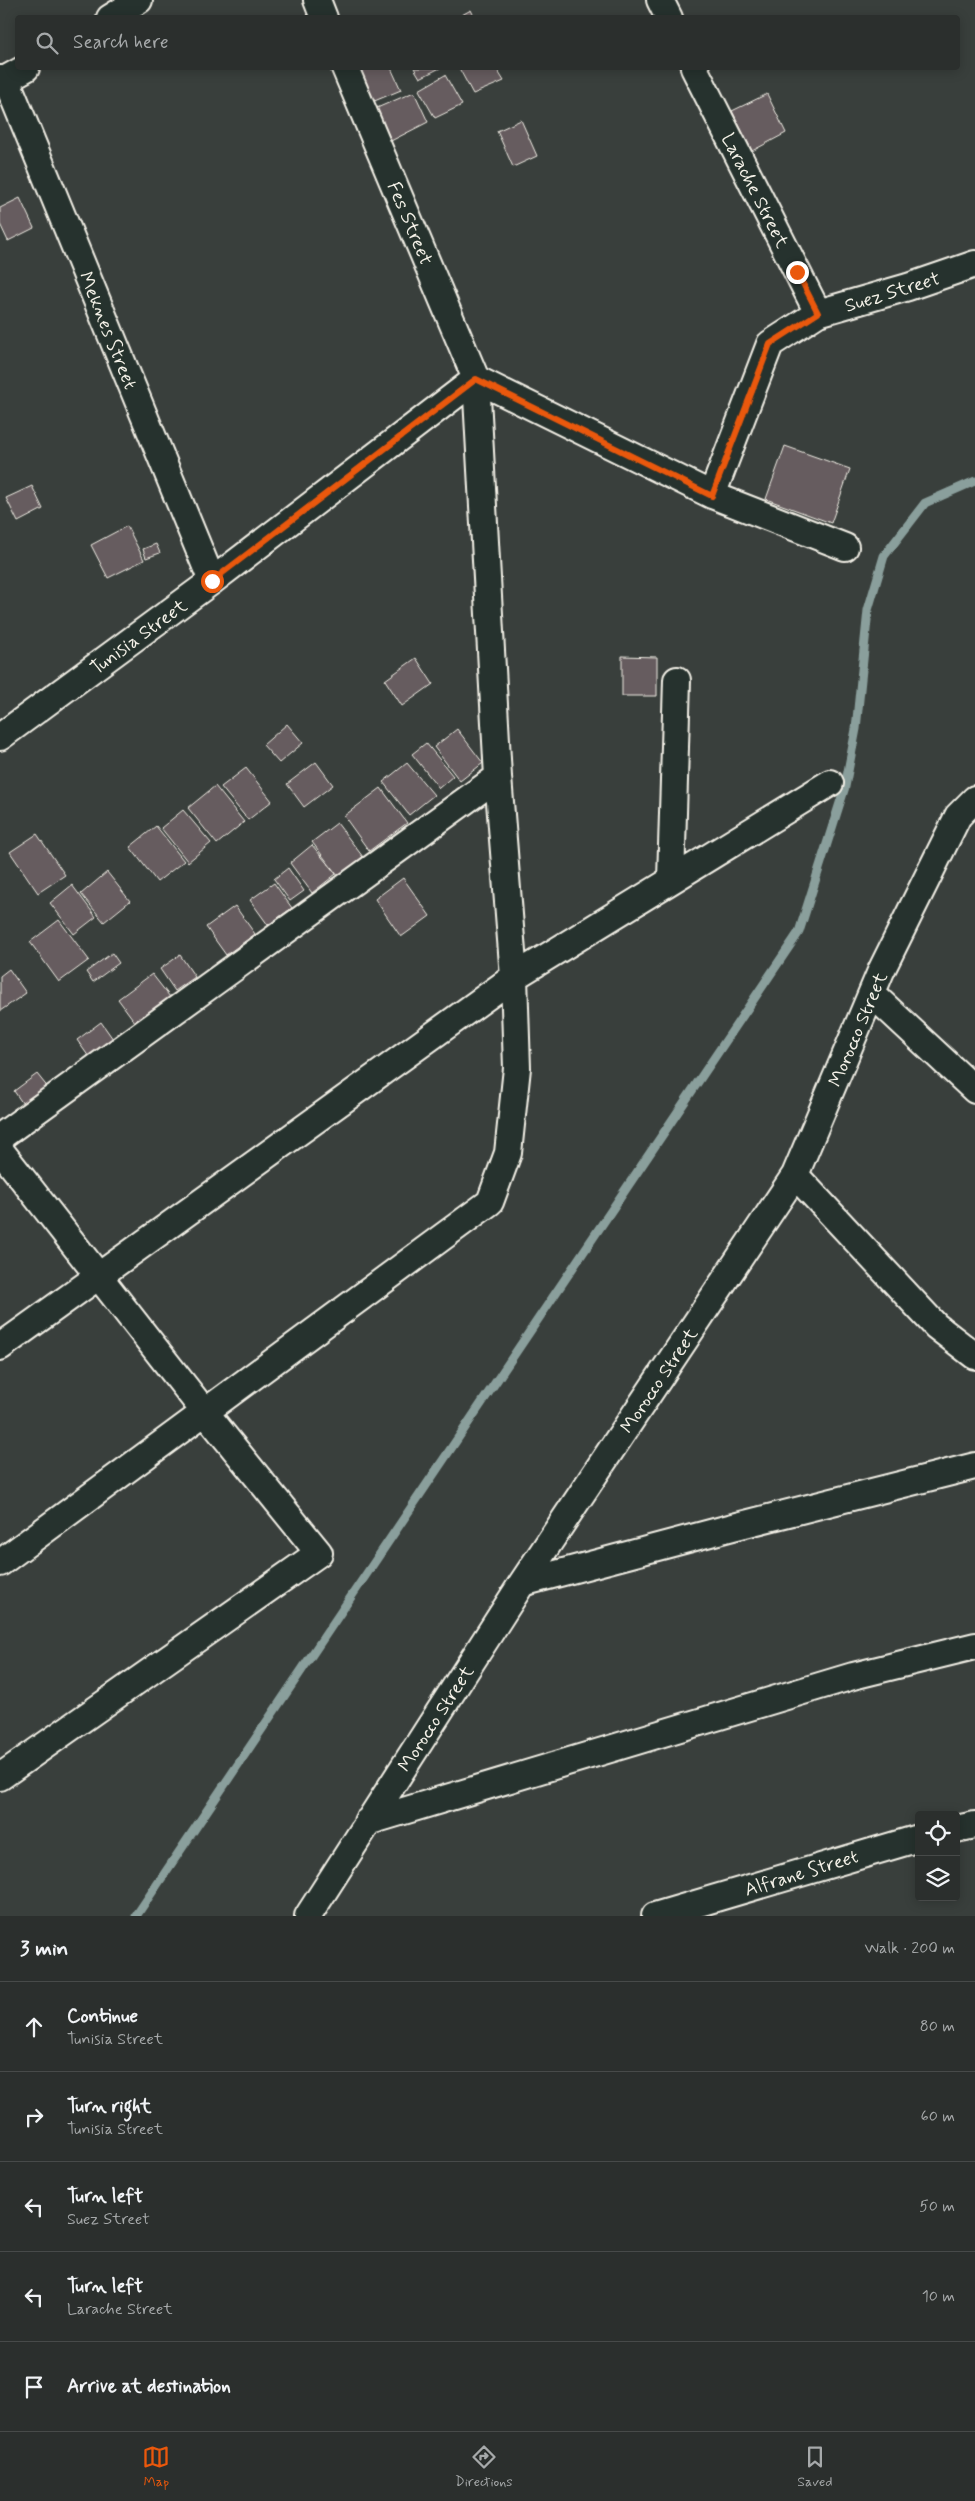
<!DOCTYPE html>
<html lang="en">
<head>
<meta charset="utf-8">
<style>
	:root { --surface:#2b2f2d; --page:#373b39; --text:#f1f3f6; --muted:#a6a9aa; --line:#474a49; --accent:#ea580c }
	body { margin:0; font-family:Mynerve,sans-serif; background:var(--page); color:var(--text) }
	.controls { position:absolute; right:15px; bottom:15px; display:grid; overflow:hidden; border-radius:5px; box-shadow:0 2px 12px #0003 }
	.controls button { width:45px; height:45px; display:grid; place-items:center; padding:0; border:0; border-bottom:1px solid var(--line); background:var(--surface); color:var(--text); font:25px sans-serif }
	.stop { position:absolute; width:15px; height:15px; margin:-11px; border:4px solid #ea580c; border-radius:50%; background:#fff }
	.stop.end { background:#ea580c; border-color:#fff; box-shadow:0 1px 5px #0008 }
	.list { margin:0; padding:0; list-style:none }
	h2 { display:flex; justify-content:space-between; align-items:center; height:65px; margin:0; padding:0 20px; font-size:21px }
	h2 small { font-size:16px; font-weight:400; color:var(--muted) }
	.list li { display:grid; grid-template-columns:32px 1fr auto; gap:15px; align-items:center; box-sizing:border-box; height:90px; padding:0 20px; border-top:1px solid var(--line) }
	.list b { display:block; font-size:19px; white-space:nowrap }
	.list p { margin:0; font-size:16px; white-space:nowrap; color:var(--muted) }
	.list em { font-size:16px; font-style:normal; color:var(--muted) }
	.icon { flex:none; width:28px; height:28px; fill:none; stroke:currentColor; stroke-width:2; stroke-linecap:round; stroke-linejoin:round }
	.map { position:relative; flex:none; width:975px; height:1916px; overflow:hidden }
	.search { position:absolute; background:var(--surface); box-shadow:0 2px 12px #0003; left:15px; right:15px; top:15px; height:55px; display:flex; align-items:center; gap:12px; box-sizing:border-box; padding:0 18px; border-radius:5px; color:var(--muted); font-size:19px }
	.sheet { height:515px; background:var(--surface) }
	nav { display:flex; justify-content:space-around; align-items:center; box-sizing:border-box; height:70px; border-top:1px solid var(--line); background:var(--surface); font-size:14px; color:var(--muted) }
	nav a { display:grid; justify-items:center; gap:2px }
	nav .on { color:var(--accent) }
	.map>svg:first-child { display:block }
	.lines { fill:none; stroke-linecap:round; stroke-linejoin:round }
	.stream { stroke:#8a9f9c; stroke-width:9 }
	.building { fill:#665c5f; stroke:#f4f1e8 }
	.street-casing { stroke:#f4f1e8; stroke-width:30 }
	.street { stroke:#26332d; stroke-width:26 }
	.route { stroke:#ea580c; stroke-width:6 }
	.labels { text-anchor:middle; stroke-width:4.5; stroke-linejoin:round; paint-order:stroke }
	.street-label { font-size:19px; fill:#f4f1e8; stroke:#26332d }
</style>
</head>
<body>
<div class="map">
<svg width="975" height="1916" viewBox="0 0 975 1916">
	<rect width="100%" height="100%" fill="#393f3c"/>
	<filter id="ink" filterUnits="userSpaceOnUse"><feTurbulence type="fractalNoise" baseFrequency=".02" numOctaves="2"/><feDisplacementMap in="SourceGraphic" scale="10" xChannelSelector="R" yChannelSelector="G"/><feConvolveMatrix kernelMatrix="1 2 1 2 8 2 1 2 1" color-interpolation-filters="sRGB"/></filter>
	<g filter="url(#ink)">
		<g class="lines">
			<!-- stream -->
			<path class="stream" d="M136,1916L799,932L845,787L856,729L868,610L884,556L925,503L975,481"/>
		</g>
		<!-- building -->
		<path class="building" d="M471,10L475,18H456Z
			M358,68H391L401,90L372,102Z
			M414,68H440L420,78Z
			M459,68H496L504,81L473,94Z
			M445,75L462,105L435,118L419,90Z
			M414,92L428,122L385,144L370,111Z
			M767,94L786,133L752,151L732,111Z
			M521,120L537,156L513,167L497,131Z
			M20,198L34,228L8,241L0,224V208Z
			M785,446L850,469L831,523L766,499Z
			M32,486L43,509L18,522L6,498Z
			M127,526L144,560L108,578L91,545Z
			M156,544L160,553L146,558L143,549Z
			M622,656L657,657V696H622Z
			M416,658L433,684L402,706L385,680Z
			M287,724L303,743L279,763L263,745Z
			M457,729L483,763L460,781L434,747Z
			M426,743L453,776L439,788L412,754Z
			M316,762L333,785L304,807L287,784Z
			M407,763L434,795L409,815L383,782Z
			M246,768L272,801L248,820L221,787Z
			M215,786L244,822L217,844L188,808Z
			M381,788L407,823L369,851L344,816Z
			M183,810L211,843L188,862L161,828Z
			M337,823L363,857L338,876L312,842Z
			M156,826L184,861L157,882L130,847Z
			M37,834L65,875L38,893L10,852Z
			M312,845L336,874L312,893L290,863Z
			M288,868L304,891L290,901L274,879Z
			M107,872L130,901L104,922L81,894Z
			M403,878L430,916L401,937L375,899Z
			M274,883L292,908L268,925L250,900Z
			M72,885L96,917L74,934L50,903Z
			M235,906L255,934L226,955L206,927Z
			M59,920L89,960L59,982L30,942Z
			M112,953L119,963L93,982L86,972Z
			M180,955L195,977L175,991L160,969Z
			M9,969L26,993L0,1011V976Z
			M152,974L170,997L135,1022L118,999Z
			M101,1022L113,1039L89,1057L77,1040Z
			M37,1074L49,1089L25,1107L14,1091Z"/>
		<g class="lines">
			<defs>
				<path id="street" d="M317,0L324,18
					M660,0L669,18
					M110,18L139,0
					M694,68L818,313
					M0,79H6L26,68
					M6,79L212,581
					M712,495L770,344L818,313L908,287L975,264
					M0,737L212,581L476,379L712,495L845,547
					M671,880L677,680
					M872,994L975,1090
					M0,1137L498,777
					M0,1150L204,1411L319,1553L0,1777
					M795,1175L936,1326L975,1356
					M0,1347L514,977L830,783
					M0,1563L490,1202L508,1153L517,1068L514,977L498,777L476,379L345,68
					M522,1583L733,1527L975,1466
					M367,1822L853,1676L975,1646
					M956,1829L975,1825
					M308,1916L522,1583L795,1175L881,971L958,816L975,799
					M655,1916L919,1838"/>
			</defs>
			<!-- street casing -->
			<use href="#street" class="street-casing"/>
			<!-- street -->
			<use href="#street" class="street"/>
		</g>
	</g>
	<g class="lines" filter="url(#ink)">
		<!-- route -->
		<path class="route" d="M212,581L476,379L712,496L770,344L818,313L797,272"/>
	</g>
	<g class="labels">
		<!-- street labels -->
		<g class="street-label">
			<text transform="translate(756 190) rotate(63)" y="7">Larache Street</text>
			<text transform="translate(411 223) rotate(67)" y="7">Fes Street</text>
			<text transform="translate(892 291) rotate(-17)" y="7">Suez Street</text>
			<text transform="translate(109 330) rotate(68)" y="7">Meknes Street</text>
			<text transform="translate(138 636) rotate(-36)" y="7">Tunisia Street</text>
			<text transform="translate(857 1029) rotate(-67)" y="7">Morocco Street</text>
			<text transform="translate(658 1380) rotate(-56)" y="7">Morocco Street</text>
			<text transform="translate(435 1718) rotate(-57)" y="7">Morocco Street</text>
			<text transform="translate(801 1872) rotate(-17)" y="7">Alfrane Street</text>
		</g>
	</g>
</svg>
<div class="controls">
<button><svg class="icon" aria-label="locate" viewBox="0 0 24 24"><circle cx="12" cy="12" r="6"/><path d="M12 2v4M12 18v4M2 12h4M18 12h4"/></svg></button>
<button><svg class="icon" aria-label="layers" viewBox="0 0 24 24"><path d="M12 4l9 5-9 5-9-5zM3 14l9 5 9-5"/></svg></button>
</div>
<div class="stop" style="left:212px;top:581px"></div>
<div class="stop end" style="left:797px;top:272px"></div>
<div class="search"><svg class="icon" aria-label="search" viewBox="0 0 24 24"><circle cx="10" cy="10" r="6"/><path d="M15 15l6 6"/></svg>Search here</div>
</div>
<section class="sheet">
<h2>3 min<small>Walk · 200 m</small></h2>
<ul class="list">
<li><svg class="icon" aria-label="ahead" viewBox="0 0 24 24"><path d="M12 20V5M6 11l6-6 6 6"/></svg><div><b>Continue</b><p>Tunisia Street</p></div><em>80 m</em></li>
<li><svg class="icon" aria-label="right" viewBox="0 0 24 24"><path d="M7 20v-9h11M14 6l5 5-5 5"/></svg><div><b>Turn right</b><p>Tunisia Street</p></div><em>60 m</em></li>
<li><svg class="icon" aria-label="left" viewBox="0 0 24 24"><path d="M17 20v-9H6M10 6l-5 5 5 5"/></svg><div><b>Turn left</b><p>Suez Street</p></div><em>50 m</em></li>
<li><svg class="icon" aria-label="left" viewBox="0 0 24 24"><path d="M17 20v-9H6M10 6l-5 5 5 5"/></svg><div><b>Turn left</b><p>Larache Street</p></div><em>10 m</em></li>
<li><svg class="icon" aria-label="arrive" viewBox="0 0 24 24"><path d="M6 21V4h12l-3 4 3 4H6"/></svg><div><b>Arrive at destination</b></div></li>
</ul>
</section>
<nav>
<a class="on"><svg class="icon" aria-label="map" viewBox="0 0 24 24"><path d="M3 6l6-2 6 2 6-2v14l-6 2-6-2-6 2zM9 4v14M15 6v14"/></svg>Map</a>
<a><svg class="icon" aria-label="directions" viewBox="0 0 24 24"><path d="M12 3l9 9-9 9-9-9zM9 14v-3h6M13 9l2 2-2 2"/></svg>Directions</a>
<a><svg class="icon" aria-label="saved" viewBox="0 0 24 24"><path d="M7 4h10v16l-5-4-5 4z"/></svg>Saved</a>
</nav>
</body>
</html>
